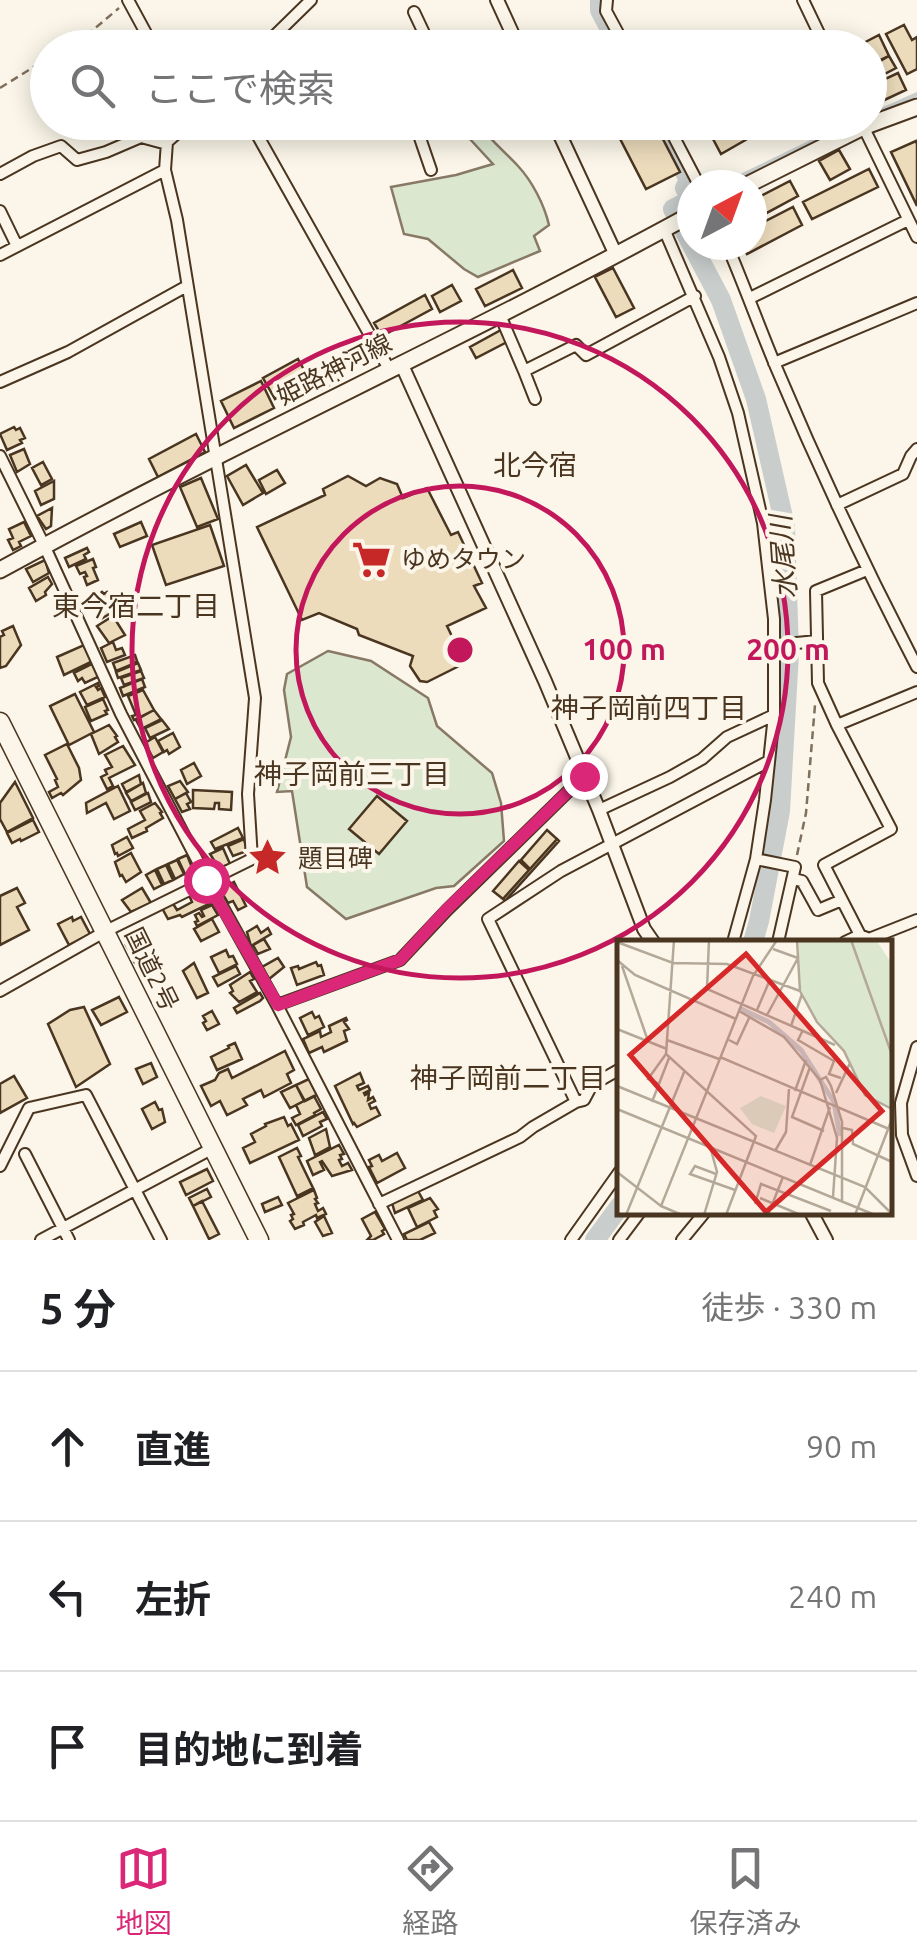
<!DOCTYPE html>
<html lang="ja">
<head>
<meta charset="utf-8">
<style>
	:root { --surface:#fff; --page:#f6f6f6; --text:#202124; --muted:#757577; --line:#e0e0e0; --accent:#db2777 }
	body { margin:0; font-family:Ubuntu,"Noto Sans JP",sans-serif; background:var(--page); color:var(--text) }
	.compass { position:absolute; left:677px; top:170px; width:90px; height:90px; border-radius:50%; background:var(--surface); box-shadow:0 5px 25px #0003; rotate:41deg }
	.stop { position:absolute; width:30px; height:30px; margin:-22px; border:8px solid #db2777; border-radius:50%; background:#fff }
	.stop.end { background:#db2777; border-color:#fff; box-shadow:0 2px 10px #0008 }
	.list { margin:0; padding:0; list-style:none }
	h2 { display:flex; justify-content:space-between; align-items:center; height:130px; margin:0; padding:0 40px; font-size:42px }
	h2 small { font-size:32px; font-weight:400; color:var(--muted) }
	.list li { display:grid; grid-template-columns:65px 1fr auto; gap:30px; align-items:center; box-sizing:border-box; height:150px; padding:0 40px; border-top:2px solid var(--line) }
	.list b { display:block; font-size:38px; white-space:nowrap }
	.list em { font-size:32px; font-style:normal; color:var(--muted) }
	.icon { flex:none; width:55px; height:55px; fill:none; stroke:currentColor; stroke-width:2; stroke-linecap:round; stroke-linejoin:round }
	.map { position:relative; flex:none; width:917px; height:1240px; overflow:hidden }
	.search { position:absolute; background:var(--surface); box-shadow:0 5px 25px #0003; left:30px; right:30px; top:30px; height:110px; display:flex; align-items:center; gap:25px; box-sizing:border-box; padding:0 35px; border-radius:55px; color:var(--muted); font-size:38px }
	.sheet { height:580px; background:var(--surface) }
	nav { display:flex; justify-content:space-around; align-items:center; box-sizing:border-box; height:140px; border-top:2px solid var(--line); background:var(--surface); font-size:28px; color:var(--muted) }
	nav a { display:grid; justify-items:center; gap:5px }
	nav .on { color:var(--accent) }
	.map>svg:first-child { display:block }
	.green { fill:#dce7d0; stroke:#887966; stroke-width:2.5 }
	.lines { fill:none; stroke-linecap:round; stroke-linejoin:round }
	.stream { stroke:#c9cecd; stroke-width:4 }
	.river { stroke:#c9cecd; stroke-width:20 }
	.building { fill:#ecdcbc; stroke:#4a3520; stroke-width:2.5 }
	.minor-casing { stroke:#4a3520; stroke-width:14 }
	.tertiary-casing { stroke:#4a3520; stroke-width:16 }
	.primary-casing { stroke:#4a3520; stroke-width:19 }
	.trunk-casing { stroke:#4a3520; stroke-width:21 }
	.path { stroke:#7f6f5c; stroke-width:2.5; stroke-dasharray:8 5; stroke-linecap:butt }
	.minor { stroke:#fbf6e9; stroke-width:10 }
	.tertiary { stroke:#fbf6e9; stroke-width:12 }
	.primary { stroke:#fbf6e9; stroke-width:15 }
	.trunk { stroke:#fbf6e9; stroke-width:18 }
	.route { stroke:#db2777; stroke-width:12 }
	.ring { fill:none; stroke:#c2185b; stroke-width:5 }
	.labels { text-anchor:middle; stroke-width:8; stroke-linejoin:round; paint-order:stroke }
	.street-label { font-size:25px; fill:#4a3520; stroke:#fbf6e9 }
	.poi-label { font-size:25px; fill:#4a3520; stroke:#fbf6e9; text-anchor:start }
	.neighbourhood-label { font-size:28px; fill:#4a3520; stroke:#fbf6e9 }
	.water-label { font-size:28px; font-style:italic; fill:#4a3520; stroke:#fbf6e9 }
	.inset-river { fill:none; stroke:#c9cecd; stroke-width:5 }
	.inset-road { fill:none; stroke:#b4a999; stroke-width:2.5 }
	.view { fill:#d62828; fill-opacity:0.15; stroke:#d62828; stroke-width:5 }
	.inset-edge { fill:none; stroke:#4a3520; stroke-width:5 }
	.centre { fill:#c2185b; stroke:#fbf6e9; stroke-width:5 }
	.ring-label { font-size:30px; text-anchor:middle; font-weight:bold; fill:#c2185b; stroke:#fbf6e9; stroke-width:8; stroke-linejoin:round; paint-order:stroke }
</style>
</head>
<body>
<div class="map">
<svg width="917" height="1240" viewBox="0 0 917 1240">
	<rect width="100%" height="100%" fill="#fbf6e9"/>
	<!-- green -->
	<path class="green" d="M466,123H478C489,139 504,151 518,166C532,181 544,204 549,225L534,236L540,251L478,277L464,269L428,239L404,234L391,187L456,175L493,164L469,138Z
		M328,651L371,661L428,698L437,726L492,773L501,803L504,841L454,886L436,888L346,919L307,887L292,791L277,792L291,737L284,690L287,674Z"/>
	<g class="lines">
		<!-- stream -->
		<path class="stream" d="M870,115L917,94
			M722,185L852,122
			M691,200L692,199"/>
		<!-- river -->
		<path class="river" d="M600,0V10L620,48
			M659,122L689,180L685,188L691,200L673,209L692,245
			M692,245L721,300L756,399L785,526L789,653L780,811L759,921L753,942
			M595,1240L620,1206"/>
	</g>
	<!-- building -->
	<path class="building" d="M904,25L912,40L917,37V69L907,74L886,34Z
		M879,35L889,56L870,65V48H854Z
		M889,56L896,68L875,79L870,67Z
		M898,73L906,90L878,103L870,86Z
		M632,122H654L680,172L646,189L616,131Z
		M704,122H777L721,154Z
		M916,141L917,144V206L891,152Z
		M839,150L850,169L830,180L819,161Z
		M869,169L878,187L812,219L803,202Z
		M790,181L798,196L761,216L753,200Z
		M793,207L802,225L747,254L742,245H752V228Z
		M613,268L634,308L616,317L595,277Z
		M513,270L522,288L485,306L476,289Z
		M452,285L461,301L440,312L432,296Z
		M425,295L432,309L382,336L374,323Z
		M501,330L507,342L476,358L470,347Z
		M298,359L309,379L275,399L263,378Z
		M336,362L344,377L317,392L313,384L321,379L317,373Z
		M261,381L274,408L234,428L221,401Z
		M14,427L16,430L20,428L25,438L20,440L22,443L7,450L0,434Z
		M196,434L205,452L158,477L149,459Z
		M24,449L30,464L17,472L10,455Z
		M43,462L52,479L41,485L32,468Z
		M246,465L263,493L243,505L227,476Z
		M277,470L285,483L266,494L259,480Z
		M348,476L366,486L380,478L397,484L403,498L427,488L451,535L458,532L482,583L474,586L486,608L447,626L465,663L427,682L420,681L410,666L413,656L359,635L357,629L319,613L302,620L257,527L325,495L323,489Z
		M201,478L218,519L197,527L180,487Z
		M54,481V499L41,505L35,491Z
		M52,508L51,526L46,529L37,516Z
		M24,522L31,536L19,542L21,546L13,550L8,540L13,538L9,529Z
		M141,522L147,536L120,547L114,534Z
		M210,525L224,566L166,585L152,545Z
		M87,548L89,552L84,555L86,559L69,567L65,558Z
		M93,559L96,567L93,568L98,580L87,585L84,577L87,576L85,572L80,574L76,566Z
		M45,560L49,573L33,582L26,569Z
		M48,577L52,584L45,592L46,595L36,601L29,588Z
		M102,592L104,594L107,592L109,595L110,594L116,610L101,619L94,611L97,609L91,600Z
		M113,616L125,635L109,643L97,626Z
		M13,626L21,645L6,666L0,668V637L4,635L2,631Z
		M113,642L116,650L122,648L125,655L107,662L101,648Z
		M84,645L93,661L64,675L57,657Z
		M135,655L137,661L133,664L116,671L113,663Z
		M94,663L100,676L85,683L82,678L78,681L74,673Z
		M138,663L141,670L118,678L116,672Z
		M141,671L144,678L124,685L121,678Z
		M142,679L145,687L123,696L120,688Z
		M98,683L99,686L96,687L98,690L101,688L105,697L87,705L80,692Z
		M143,690L154,710L134,720L132,716L136,715L128,696Z
		M75,694L94,732L69,745L50,706Z
		M103,699L108,710L105,711L107,714L91,721L85,707Z
		M154,710L161,719L141,729L136,720Z
		M162,720L169,729L150,738L145,728Z
		M109,725L117,736L115,737L118,742L99,754L91,734Z
		M173,733L180,747L169,754L167,750L164,752L158,741Z
		M155,737L163,752L153,758L145,743Z
		M67,744L79,768L81,780L63,795L61,793L52,798L49,792L58,787L55,780L57,779L45,755Z
		M123,746L135,765L109,778L113,786L107,789L101,777L107,774L105,770L112,767L105,755Z
		M194,763L201,776L187,784L181,770Z
		M139,775L141,784L126,792L122,784Z
		M180,781L188,792L175,799L168,786Z
		M15,782L33,818L7,832L0,819V803Z
		M143,783L146,793L131,801L126,793Z
		M118,786L130,811L114,819L106,803L87,813L86,803Z
		M193,790L232,792L231,810L219,809V803H215L214,809L193,808Z
		M148,793L151,802L135,810L131,802Z
		M186,793L191,802L187,804L190,809L182,812L175,799Z
		M377,796L407,821L379,854L349,829Z
		M155,803L162,812L160,813L163,818L146,828L147,831L132,838L128,829L145,820L140,811Z
		M33,820L39,832L21,841L20,839L12,843L7,833Z
		M238,828L243,838L215,849L211,842Z
		M547,830L557,839L530,869L521,860Z
		M127,837L133,848L118,856L117,853L115,854L112,845Z
		M244,839L247,851L233,856L228,846Z
		M557,839L559,841L505,901L503,899Z
		M223,848L230,864L219,868L210,854Z
		M131,853L141,872L126,882L122,875L120,876L115,862Z
		M187,855L193,870L185,874L178,859Z
		M177,860L184,874L175,879L168,864Z
		M519,861L529,870L503,899L493,891Z
		M166,865L173,880L164,884L157,869Z
		M155,870L162,885L154,889L146,875Z
		M234,882L246,906L238,910L233,901L228,903L222,893L224,892L222,888Z
		M204,887L211,903L182,917L180,915L168,919L162,908L172,902L177,910L192,902L188,893Z
		M17,888L25,903L17,907L29,930L0,945V896Z
		M142,888L151,903L131,912L122,900Z
		M212,905L218,915L197,926L195,922L198,921L195,915L199,913L202,917L204,916L201,910Z
		M72,917L73,921L81,917L90,934L69,945L58,924Z
		M212,919L219,932L201,941L194,929Z
		M257,926L261,933L268,928L271,934L251,946L247,932Z
		M145,936L149,942L147,945L131,953L126,945Z
		M264,939L270,949L258,954L253,945Z
		M147,945L151,957L135,963L130,954Z
		M226,950L229,957L233,956L237,964L219,973L211,957Z
		M278,958L284,967L269,979L262,967Z
		M316,962L318,966L321,965L324,975L297,985L291,968L298,966L299,969Z
		M194,963L208,993L197,998L183,971Z
		M236,966L240,974L218,986L213,977Z
		M250,972L254,979L250,981L257,992L239,1002L230,993L233,991L230,985Z
		M260,993L263,998L260,1001L237,1013L234,1008Z
		M119,997L127,1012L101,1025L92,1010Z
		M84,1007L110,1064L76,1087L48,1024L70,1010Z
		M212,1011L219,1024L207,1030L203,1023L206,1021L203,1016Z
		M312,1012L315,1018L319,1016L324,1027L308,1035L300,1018Z
		M346,1018L347,1020L344,1022L349,1029L344,1031L347,1041L324,1052L322,1047L309,1053L303,1039L320,1031L321,1037L331,1032L329,1026Z
		M235,1043L242,1059L217,1070L211,1057L229,1048L228,1046Z
		M285,1051L294,1070L287,1074L291,1083L264,1097L261,1090L243,1099L247,1105L227,1115L220,1101L211,1106L201,1086L215,1080L219,1073L228,1069L232,1078Z
		M151,1063L157,1077L143,1084L136,1069Z
		M360,1073L364,1083L357,1086L359,1090L368,1086L370,1090L364,1093L365,1095L369,1093L368,1100L373,1097L375,1101L369,1104L371,1109L376,1107L380,1115L357,1127L354,1123L353,1124L335,1086Z
		M14,1076L27,1098L0,1113V1084Z
		M309,1079L317,1095L305,1101L296,1085Z
		M296,1085L304,1101L290,1108L281,1092Z
		M314,1096L321,1109L314,1113L315,1115L296,1125L292,1118L300,1114L296,1105Z
		M155,1102L159,1110L162,1109L165,1122L152,1129L142,1109Z
		M323,1112L327,1119L320,1122L322,1126L303,1136L298,1125Z
		M284,1117L288,1126L291,1124L299,1140L250,1163L243,1148L255,1142L251,1134L266,1126L265,1124Z
		M326,1129L330,1147L315,1155L309,1138Z
		M339,1145L344,1154L340,1155L342,1159L339,1160L342,1166L348,1163L352,1170L332,1176L322,1161L320,1162L324,1170L313,1175L307,1161Z
		M297,1148L301,1156L298,1157L313,1188L297,1196L279,1157Z
		M397,1153L405,1168L377,1183L369,1167L372,1166L369,1160L379,1155L382,1161Z
		M207,1169L213,1181L186,1195L180,1182Z
		M207,1189L211,1197L193,1206L189,1198Z
		M314,1190L317,1198L315,1199L318,1203L315,1204L318,1211L323,1208L326,1214L317,1218L316,1215L303,1222L304,1225L295,1229L290,1221L293,1219L291,1215L294,1214L288,1203Z
		M418,1191L423,1200L395,1213L392,1203Z
		M278,1197L282,1205L265,1212L262,1204Z
		M430,1198L438,1209L434,1211L437,1217L417,1227L408,1208Z
		M202,1201L219,1234L209,1239L193,1206Z
		M375,1212L385,1229L382,1231L384,1234L373,1240H367L371,1236L362,1219Z
		M324,1216L332,1233L323,1236L315,1222Z
		M429,1222L435,1233L420,1240H407L404,1234Z"/>
	<g class="lines">
		<defs>
			<path id="minor" d="M128,0L154,48
				M607,0L606,11L626,48
				M803,0L826,48
				M414,12L431,48
				M262,48L311,0
				M250,122L389,369
				M411,122L419,135L431,170
				M666,122L699,185
				M861,122L917,237
				M419,135L434,122
				M0,174L33,156L61,146L77,160L106,152L141,137L167,144
				M0,211L17,246
				M664,229L719,357L738,413L763,523L774,619V715L765,800L756,859L733,942
				M727,245C744,285 759,326 776,367C819,469 866,569 917,667
				M0,255L165,170
				M750,298L908,220
				M500,315L524,371L576,345L586,355L695,296
				M774,363L917,303
				M524,371L535,399
				M0,382L68,352L187,286
				M0,456L44,545L121,714L207,879L277,1005L398,1240
				M837,505L903,474L911,456L917,449
				M776,645L817,641
				M837,725L917,692
				M599,810L670,777L702,759L727,737L774,715
				M756,859L795,867L778,942
				M793,879L802,881L818,910L842,900
				M860,935L824,865L891,829L837,725L818,683L816,591L867,570
				M845,942L860,935L869,939L917,920
				M0,991L106,931L252,859L248,794L255,698L177,220L165,170L167,142L190,122
				M277,1005L400,960L447,910L584,776
				M917,1047L901,1103L902,1135L917,1176
				M576,1102L488,919L561,871L769,761
				M25,1154L69,1240
				M0,1166L29,1108L86,1095L161,1240
				M379,1204L520,1137L533,1127L576,1102L584,1100L592,1085L620,1069
				M41,1240L213,1148
				M571,1240L620,1171
				M619,1240L640,1212
				M682,1240L705,1212"/>
			<path id="tertiary" d="M497,0L519,48
				M554,122L616,255
				M401,363L545,681L599,810L644,929L653,942
				M811,1212L826,1240"/>
			<path id="primary" d="M747,185L863,127L917,107
				M0,570C228,445 465,338 692,214"/>
			<path id="trunk" d="M0,722L259,1240"/>
		</defs>
		<!-- minor casing -->
		<use href="#minor" class="minor-casing"/>
		<!-- tertiary casing -->
		<use href="#tertiary" class="tertiary-casing"/>
		<!-- primary casing -->
		<use href="#primary" class="primary-casing"/>
		<!-- trunk casing -->
		<use href="#trunk" class="trunk-casing"/>
		<!-- path -->
		<path class="path" d="M63,48L93,30L119,8
			M0,88L48,58
			M797,855L806,813L815,705"/>
		<!-- minor -->
		<use href="#minor" class="minor"/>
		<!-- tertiary -->
		<use href="#tertiary" class="tertiary"/>
		<!-- primary -->
		<use href="#primary" class="primary"/>
		<!-- trunk -->
		<use href="#trunk" class="trunk"/>
	</g>
	<g class="lines">
		<!-- route -->
		<path class="route" d="M206,880L278,1005L400,960L446,910L584,776"/>
	</g>
	<!-- distance rings -->
	<g class="ring">
		<circle cx="460" cy="650" r="164"/>
		<circle cx="460" cy="650" r="328"/>
	</g>
	<!-- icons -->
	<defs>
		<symbol id="supermarket-bare" viewBox="-9 -9 18 18"><path d="M-6-5.5h2.5l.6 2H6L4.5 2H-2.5L-4.4-4H-6ZM-1.5 3.2a1.3 1.3 0 1 0 .1 0ZM3 3.2a1.3 1.3 0 1 0 .1 0Z" fill="#c62828" stroke="#fbf6e9" stroke-width="2.5" paint-order="stroke"/></symbol>
		<symbol id="sight-bare" viewBox="-9 -9 18 18"><path d="M0-6L1.8-2.2L6-1.7L2.9 1.2L3.7 5.4L0 3.3L-3.7 5.4L-2.9 1.2L-6-1.7L-1.8-2.2Z" fill="#c62828" stroke="#fbf6e9" stroke-width="2.5" paint-order="stroke"/></symbol>
	</defs>
	<g fill-rule="evenodd">
		<use href="#supermarket-bare" x="344" y="532" width="55" height="55"/>
		<use href="#sight-bare" x="240" y="830" width="55" height="55"/>
	</g>
	<g class="labels">
		<!-- street labels -->
		<g class="street-label">
			<text transform="translate(334 369) rotate(-27)" y="9">姫路神河線</text>
			<text transform="translate(152 969) rotate(64)" y="9">国道2号</text>
		</g>
		<!-- poi labels -->
		<g class="poi-label">
			<text x="401" y="568">ゆめタウン</text>
			<text x="298" y="867">題目碑</text>
		</g>
		<!-- neighbourhood labels -->
		<g class="neighbourhood-label">
			<text x="535" y="475">北今宿</text>
			<text x="136" y="616">東今宿二丁目</text>
			<text x="649" y="718">神子岡前四丁目</text>
			<text x="352" y="784">神子岡前三丁目</text>
			<text x="508" y="1088">神子岡前二丁目</text>
		</g>
		<!-- water labels -->
		<g class="water-label">
			<text transform="translate(783 557) rotate(-94)" y="10">水尾川</text>
		</g>
	</g>
	<!-- overview -->
	<g transform="translate(617 940)">
		<rect width="275" height="275" fill="#fbf6e9"/>
		<path d="M181,0H259L275,24V168L249,155L230,116L197,76L184,49ZM144,156L169,166L157,193L135,184L123,168Z" fill="#dce7d0"/>
		<path class="inset-river" d="M122,68L152,82L184,110L217,162L223,196"/>
		<path class="inset-road" d="M57,0L49,114L139,196L109,275M92,0L90,49L218,105M180,0L183,51L200,82L227,111L248,155L275,169M234,0L275,115M0,2L56,23L110,24L183,51M0,20L18,35L119,79M5,26L31,101M140,70L152,42M122,71L167,97L203,140L220,198L216,257M150,75L181,18L156,9M174,86L185,54M0,89L50,109M185,92L181,100L217,121L212,134L224,138M50,100L102,119M112,100L120,104L133,76M103,117L272,189M193,127L175,177L207,191M203,140L209,137L214,146L225,182V261M42,144L31,139L49,114M0,146L248,247L275,274M178,151L189,120M219,153L233,123M35,162L52,118M0,169L258,275M226,188L235,190L236,204L275,222M158,211L169,192L172,149M193,225L213,167M0,232L44,266M99,234L78,226L73,234L118,250M143,258L184,275M138,264L144,244L214,271M9,275L68,130M65,275L44,266L136,36L160,0M87,275L100,232L94,210M151,275L166,237M238,275L275,179"/>
		<path class="view" d="M129,14L265,171L149,272L13,115Z"/>
		<rect width="275" height="275" class="inset-edge"/>
	</g>
	<circle cx="460" cy="650" r="15" class="centre"/>
	<g class="ring-label">
		<text x="624" y="660">100 m</text>
		<text x="788" y="660">200 m</text>
	</g>
</svg>
<svg class="compass" viewBox="-18 -18 36 36"><path d="M0-13l5 13h-10z" fill="#e53935"/><path d="M0 13l5-13h-10z" fill="#757577"/></svg>
<div class="stop" style="left:206px;top:880px"></div>
<div class="stop end" style="left:584px;top:776px"></div>
<div class="search"><svg class="icon" aria-label="search" viewBox="0 0 24 24"><circle cx="10" cy="10" r="6"/><path d="M15 15l6 6"/></svg>ここで検索</div>
</div>
<section class="sheet">
<h2>5 分<small>徒歩 · 330 m</small></h2>
<ul class="list">
<li><svg class="icon" aria-label="ahead" viewBox="0 0 24 24"><path d="M12 20V5M6 11l6-6 6 6"/></svg><div><b>直進</b></div><em>90 m</em></li>
<li><svg class="icon" aria-label="left" viewBox="0 0 24 24"><path d="M17 20v-9H6M10 6l-5 5 5 5"/></svg><div><b>左折</b></div><em>240 m</em></li>
<li><svg class="icon" aria-label="arrive" viewBox="0 0 24 24"><path d="M6 21V4h12l-3 4 3 4H6"/></svg><div><b>目的地に到着</b></div></li>
</ul>
</section>
<nav>
<a class="on"><svg class="icon" aria-label="map" viewBox="0 0 24 24"><path d="M3 6l6-2 6 2 6-2v14l-6 2-6-2-6 2zM9 4v14M15 6v14"/></svg>地図</a>
<a><svg class="icon" aria-label="directions" viewBox="0 0 24 24"><path d="M12 3l9 9-9 9-9-9zM9 14v-3h6M13 9l2 2-2 2"/></svg>経路</a>
<a><svg class="icon" aria-label="saved" viewBox="0 0 24 24"><path d="M7 4h10v16l-5-4-5 4z"/></svg>保存済み</a>
</nav>
</body>
</html>
